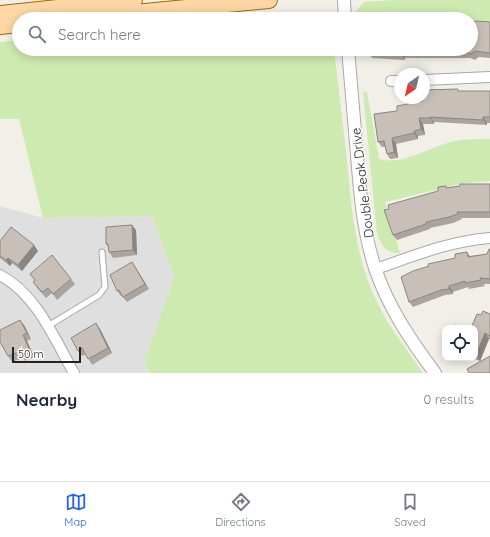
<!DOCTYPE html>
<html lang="en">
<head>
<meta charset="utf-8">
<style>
	:root { --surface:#fff; --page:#f6f6f7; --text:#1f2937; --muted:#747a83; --line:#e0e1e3; --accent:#2563eb }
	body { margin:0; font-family:Quicksand,sans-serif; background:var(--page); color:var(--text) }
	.controls { position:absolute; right:12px; bottom:12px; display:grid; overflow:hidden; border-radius:8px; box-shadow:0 2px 10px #0003 }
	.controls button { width:36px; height:36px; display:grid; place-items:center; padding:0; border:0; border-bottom:1px solid var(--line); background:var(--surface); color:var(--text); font:20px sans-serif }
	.compass { position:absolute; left:394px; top:68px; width:36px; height:36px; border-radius:50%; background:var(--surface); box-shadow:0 2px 10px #0003; rotate:214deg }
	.scale { position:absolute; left:12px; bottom:10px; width:69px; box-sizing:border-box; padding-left:4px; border:2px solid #222; border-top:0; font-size:11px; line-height:14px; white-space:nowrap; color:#222; -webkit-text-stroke:3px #fff; paint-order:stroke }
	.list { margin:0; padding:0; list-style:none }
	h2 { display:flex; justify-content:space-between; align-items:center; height:52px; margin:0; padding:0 16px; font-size:17px }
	h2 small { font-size:13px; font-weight:400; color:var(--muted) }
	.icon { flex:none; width:22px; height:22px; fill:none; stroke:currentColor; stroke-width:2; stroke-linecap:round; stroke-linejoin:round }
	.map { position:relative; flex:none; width:490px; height:373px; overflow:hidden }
	.search { position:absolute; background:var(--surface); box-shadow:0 2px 10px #0003; left:12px; right:12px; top:12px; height:44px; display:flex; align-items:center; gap:10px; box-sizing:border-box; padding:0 14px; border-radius:22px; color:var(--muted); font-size:15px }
	.sheet { height:108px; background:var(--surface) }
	nav { display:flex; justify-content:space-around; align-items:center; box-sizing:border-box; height:56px; border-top:1px solid var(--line); background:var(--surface); font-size:11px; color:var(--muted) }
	nav a { display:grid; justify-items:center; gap:2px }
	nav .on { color:var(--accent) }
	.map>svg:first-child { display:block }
	.residential { fill:#e0dfdf }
	.grass { fill:#cdebb0 }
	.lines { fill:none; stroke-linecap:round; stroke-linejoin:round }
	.service-casing { stroke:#a9a9a9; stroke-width:7 }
	.minor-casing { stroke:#a9a9a9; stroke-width:12 }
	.tertiary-casing { stroke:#a9a9a9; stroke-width:14 }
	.primary-casing { stroke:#a06b00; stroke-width:18 }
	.service { stroke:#fff; stroke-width:5 }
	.minor { stroke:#fff; stroke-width:10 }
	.tertiary { stroke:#fff; stroke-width:12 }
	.primary { stroke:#fcd6a4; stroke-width:16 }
	.wall { fill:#aba49e }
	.shaded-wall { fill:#8b8681 }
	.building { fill:#c7bfb8; stroke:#8b8681 }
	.labels { text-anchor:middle; stroke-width:3; stroke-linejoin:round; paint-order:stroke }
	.street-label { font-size:13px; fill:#222; stroke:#fff }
</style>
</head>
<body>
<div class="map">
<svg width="490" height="373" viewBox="0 0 490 373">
	<rect width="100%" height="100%" fill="#f2efe9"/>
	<!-- residential -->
	<path class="residential" d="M0,206L43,218L152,216L174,277L144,363L150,373H0Z"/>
	<!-- grass -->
	<path class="grass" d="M393,0H490V22L471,21V19H356L355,12L364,2Z
		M19,40V49H334C338,83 342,117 346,151C351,201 354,256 377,302C389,327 407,350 423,373H150L144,363L174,277L152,216L43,218L19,119H0V42Z
		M363,92H367L379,159C405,166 432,145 456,141C467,139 479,139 490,139V181L465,183L385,202L400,253C386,253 382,246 377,234Z"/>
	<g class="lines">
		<defs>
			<path id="service" d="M48,326L99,295L105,287L102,252"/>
			<path id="minor" d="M424,80L490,77
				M391,81H400
				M376,269C413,256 450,241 490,238
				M0,275C37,295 54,338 74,373"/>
			<path id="tertiary" d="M344,0L345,19
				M348,49C351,84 354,119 357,155C360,193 363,231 375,268C388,307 411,341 435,373"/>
			<path id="primary" d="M0,14L134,0
				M72,19L269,0
				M0,26L19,24"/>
		</defs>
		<!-- service casing -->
		<use href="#service" class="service-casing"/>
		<!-- minor casing -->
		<use href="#minor" class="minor-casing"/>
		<!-- tertiary casing -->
		<use href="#tertiary" class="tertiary-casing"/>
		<!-- primary casing -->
		<use href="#primary" class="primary-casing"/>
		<!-- service -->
		<use href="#service" class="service"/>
		<!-- minor -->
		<use href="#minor" class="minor"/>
		<!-- tertiary -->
		<use href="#tertiary" class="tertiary"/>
		<!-- primary -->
		<use href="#primary" class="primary"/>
	</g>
	<!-- wall -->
	<path class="wall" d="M490,22V58L479,57L475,60L470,58H405V60L372,58L369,53Z
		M459,91H490V123H487V125L434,122V124H423L425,135L418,136V139L396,144L398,158L390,159L387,154L385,147H382L378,142L397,111L423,101Z
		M490,184V218H461L462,219L453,223L430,228V229L397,240L393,235L448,188Z
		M136,230L137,255L113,258L109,252V248L106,244Z
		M0,241L38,251L22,271L12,263L10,266L0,258Z
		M490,249V284H484L485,286L469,289L468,287L453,292V294L445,295L413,307L409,302L455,258L467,252L470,256L487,254Z
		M132,262L149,289L127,302L122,296H121L117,291Z
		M30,274L71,279L75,284L57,300L52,293L46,298L37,288L33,282L35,281Z
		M490,314V339H489L480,361L472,358H475V328L481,315Z
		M24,325L31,339L27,341L34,357L25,361L23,358L12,362L8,356Z
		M100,329L112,353L92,365L86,354L82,356L78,351Z"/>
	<!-- shaded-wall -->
	<path class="shaded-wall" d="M401,53L405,58V60L401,54Z
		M430,117L434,122V124L430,118Z
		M483,117L487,123V125L483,120Z
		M419,118L423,124L425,135L421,129Z
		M414,131L418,136V139L414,133Z
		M392,138L396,144L398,158L394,152Z
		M132,225L136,230L137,255L133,250Z
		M34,245L38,251L22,271L18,265Z
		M8,258L12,263L10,266L6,260Z
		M132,262L136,268L149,289L145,284Z
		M449,286L453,292V294L449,289Z
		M20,320L24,325L31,339L27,333Z
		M96,323L100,329L112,353L108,348Z
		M485,333L489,339L480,361L476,355Z
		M23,335L27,341L34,357L30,351Z"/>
	<!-- building -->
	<path class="building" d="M476,21L490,22V53L475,51L471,54L466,52H412L401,53V54L369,53L368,49H471V22Z
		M458,89V91H490V117H483V120L430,117V118H419L421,129L414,131V133L392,138L394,152L387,154L384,141L378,142L374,114L397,111V106L423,101V98H424V90Z
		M460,184H490V212H457L458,214L449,217L426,222V224L393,235L384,210L389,209L388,205L438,191V187L446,186V188L460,186Z
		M132,225L133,250L109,252L108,244H106V227Z
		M11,227L34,245L18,265L8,258L6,260L0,256V241Z
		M489,249H490V279L480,278L481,280L465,283V281L449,286V289L441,290L409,302L401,277L413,271L429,266L428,264L455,258V254L467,252L468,257L487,254Z
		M52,255L71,279L53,294L48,288L42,292L33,282L35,280L30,274Z
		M132,262L145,284L123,297L119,290L117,291L110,275Z
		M483,311L490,314V336L485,333L476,355H475V328H471L477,314L481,315Z
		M20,320L27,333L23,335L30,351L21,356L19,352L8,356L0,342V330Z
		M96,323L108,348L88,359L82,348L78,351L71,338Z
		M455,325L463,328H453Z
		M490,356V373H469L467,369Z"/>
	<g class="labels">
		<!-- street labels -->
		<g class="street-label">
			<text transform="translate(362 183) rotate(-97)" y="5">Double Peak Drive</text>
		</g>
	</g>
</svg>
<div class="controls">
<button><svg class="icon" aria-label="locate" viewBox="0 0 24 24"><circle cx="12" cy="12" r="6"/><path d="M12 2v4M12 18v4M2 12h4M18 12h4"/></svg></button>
</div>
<svg class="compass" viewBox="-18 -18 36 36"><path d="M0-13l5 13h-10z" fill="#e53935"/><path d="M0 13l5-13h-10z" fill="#747a83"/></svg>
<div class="scale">50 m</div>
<div class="search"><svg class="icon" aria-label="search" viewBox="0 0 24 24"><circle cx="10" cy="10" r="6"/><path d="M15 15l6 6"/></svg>Search here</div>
</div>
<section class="sheet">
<h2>Nearby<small>0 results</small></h2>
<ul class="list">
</ul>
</section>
<nav>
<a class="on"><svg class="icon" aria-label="map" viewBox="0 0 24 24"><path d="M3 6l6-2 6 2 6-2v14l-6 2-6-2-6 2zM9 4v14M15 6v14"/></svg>Map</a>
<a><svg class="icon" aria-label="directions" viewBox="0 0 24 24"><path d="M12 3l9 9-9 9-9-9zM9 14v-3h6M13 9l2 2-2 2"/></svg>Directions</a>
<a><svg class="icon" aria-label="saved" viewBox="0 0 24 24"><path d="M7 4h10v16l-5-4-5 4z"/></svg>Saved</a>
</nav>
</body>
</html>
